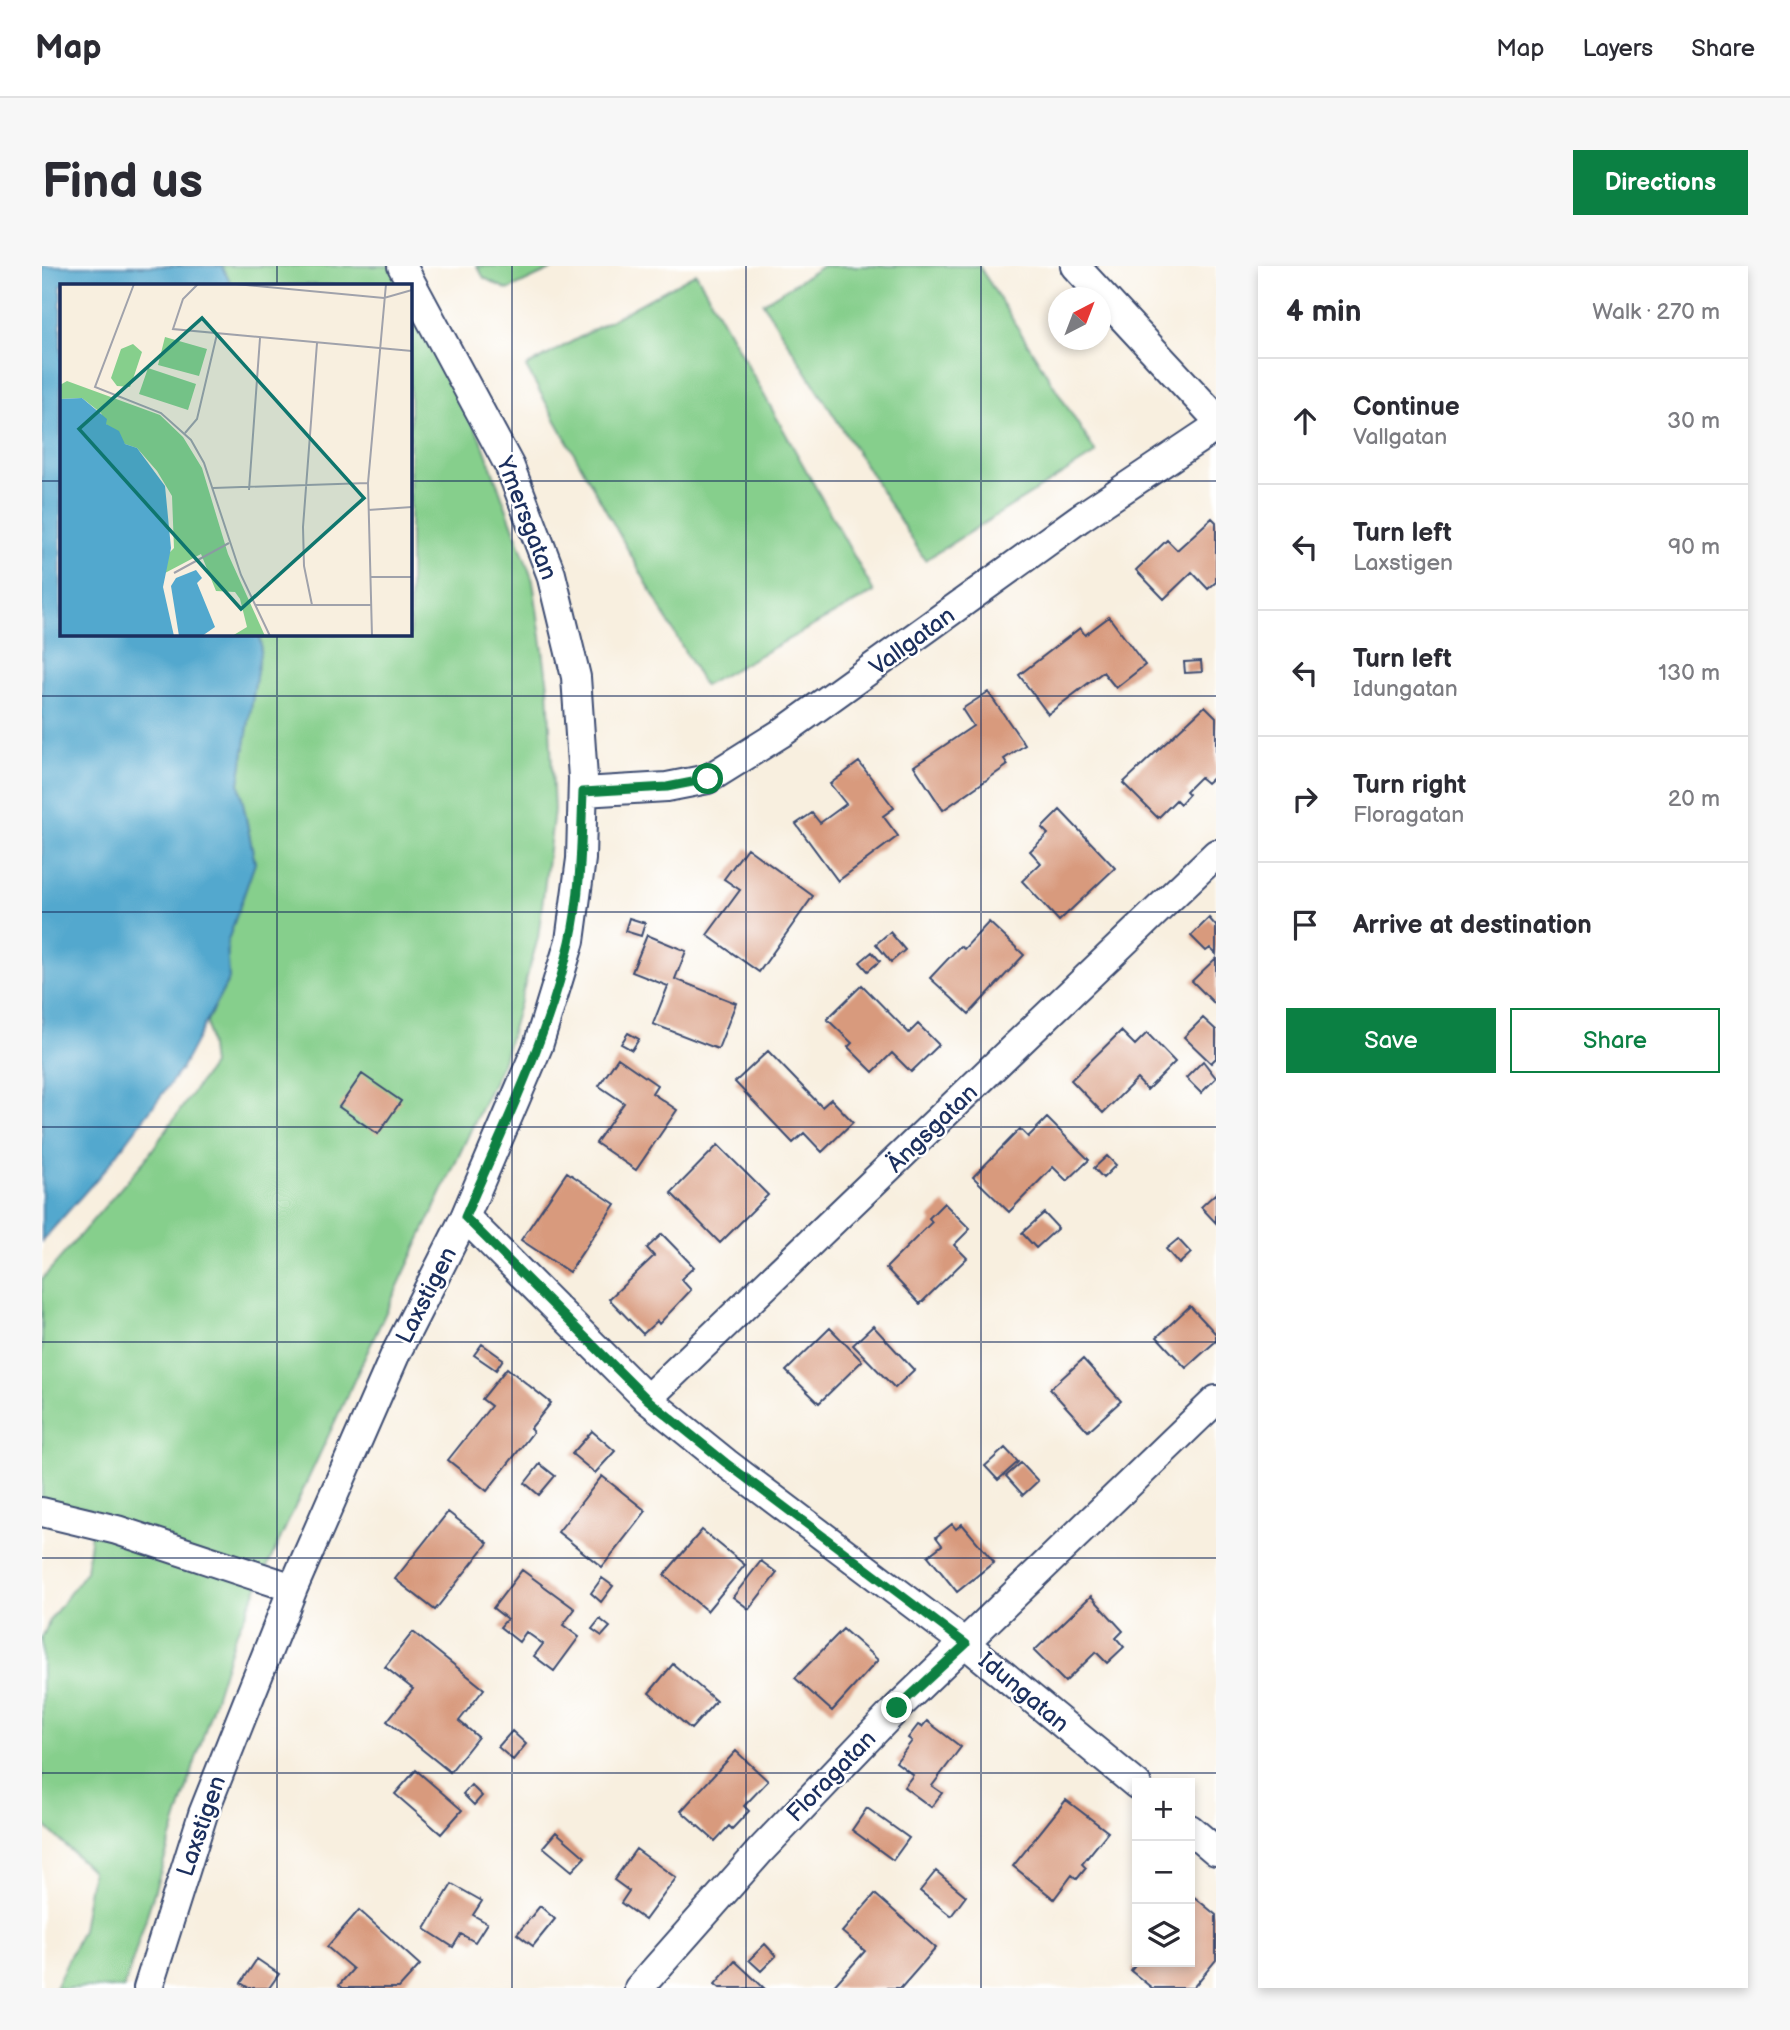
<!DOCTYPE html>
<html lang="en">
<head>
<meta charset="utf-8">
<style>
	:root { --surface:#fff; --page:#f7f7f7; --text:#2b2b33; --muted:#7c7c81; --line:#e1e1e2; --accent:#0b8043 }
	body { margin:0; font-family:"Balsamiq Sans",sans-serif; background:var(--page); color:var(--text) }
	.controls { position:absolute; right:21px; bottom:21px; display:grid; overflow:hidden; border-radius:0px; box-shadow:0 4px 10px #0003 }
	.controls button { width:63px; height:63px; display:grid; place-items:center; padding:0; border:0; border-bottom:2px solid var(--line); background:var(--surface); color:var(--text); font:35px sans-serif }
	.compass { position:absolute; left:1006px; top:21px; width:63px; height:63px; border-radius:50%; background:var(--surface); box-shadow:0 4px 10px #0003; rotate:42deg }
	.stop { position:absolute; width:21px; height:21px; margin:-16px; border:5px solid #0b8043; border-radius:50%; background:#fff }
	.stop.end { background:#0b8043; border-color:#fff; box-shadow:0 2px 7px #0008 }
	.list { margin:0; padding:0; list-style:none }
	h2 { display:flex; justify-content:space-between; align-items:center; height:91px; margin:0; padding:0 28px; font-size:30px }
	h2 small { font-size:23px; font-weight:400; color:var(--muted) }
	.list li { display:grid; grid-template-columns:46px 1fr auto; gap:21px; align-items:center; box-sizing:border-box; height:126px; padding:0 28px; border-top:2px solid var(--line) }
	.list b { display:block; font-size:26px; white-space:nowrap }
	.list p { margin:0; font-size:23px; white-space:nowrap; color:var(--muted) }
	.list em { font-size:23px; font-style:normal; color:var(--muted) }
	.actions { display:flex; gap:14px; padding:21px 28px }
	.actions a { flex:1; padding:16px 0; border:2px solid var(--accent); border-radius:0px; text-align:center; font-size:24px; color:var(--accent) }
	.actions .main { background:var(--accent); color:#fff }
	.icon { flex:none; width:38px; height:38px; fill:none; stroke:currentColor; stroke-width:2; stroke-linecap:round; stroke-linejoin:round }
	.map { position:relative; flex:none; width:1174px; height:1722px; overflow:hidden; border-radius:0px }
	header { display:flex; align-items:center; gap:42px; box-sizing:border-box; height:98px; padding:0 35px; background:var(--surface); border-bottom:2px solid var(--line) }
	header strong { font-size:33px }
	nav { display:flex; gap:38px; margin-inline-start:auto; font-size:24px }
	.intro { display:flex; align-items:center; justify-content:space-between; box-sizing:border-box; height:168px; padding:0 42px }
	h1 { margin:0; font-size:49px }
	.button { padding:18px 32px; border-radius:0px; background:var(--accent); color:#fff; font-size:24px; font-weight:700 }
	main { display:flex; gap:42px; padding:0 42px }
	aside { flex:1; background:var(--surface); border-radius:0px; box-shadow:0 4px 10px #0003 }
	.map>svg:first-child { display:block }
	.green { fill:#86cf8c; stroke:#507f75; stroke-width:2 }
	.water { fill:#52a8ce; stroke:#366c96; stroke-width:2 }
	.building { fill:#d89a7d }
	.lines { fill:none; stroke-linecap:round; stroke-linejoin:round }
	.street-casing { stroke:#3c4c71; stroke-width:32 }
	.street { stroke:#fff; stroke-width:28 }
	.route { stroke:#0b8043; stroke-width:9 }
	.grid { fill:none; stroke:#1b2f5e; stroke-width:2; stroke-opacity:0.55 }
	.labels { text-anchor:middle; stroke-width:5; stroke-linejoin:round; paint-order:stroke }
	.street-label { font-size:24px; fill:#1b2f5e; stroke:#fff }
	.inset-road { fill:none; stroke:#a0a2ab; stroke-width:2 }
	.view { fill:#0f766e; fill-opacity:0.15; stroke:#0f766e; stroke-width:3.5 }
	.inset-edge { fill:none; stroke:#1b2f5e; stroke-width:3.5 }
</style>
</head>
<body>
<header>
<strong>Map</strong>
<nav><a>Map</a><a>Layers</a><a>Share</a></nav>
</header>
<div class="intro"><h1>Find us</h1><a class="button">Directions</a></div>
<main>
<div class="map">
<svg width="1174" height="1722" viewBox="0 0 1174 1722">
	<rect width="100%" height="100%" fill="#fff"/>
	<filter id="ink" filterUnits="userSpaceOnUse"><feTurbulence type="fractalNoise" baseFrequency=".0143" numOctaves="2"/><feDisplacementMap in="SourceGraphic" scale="14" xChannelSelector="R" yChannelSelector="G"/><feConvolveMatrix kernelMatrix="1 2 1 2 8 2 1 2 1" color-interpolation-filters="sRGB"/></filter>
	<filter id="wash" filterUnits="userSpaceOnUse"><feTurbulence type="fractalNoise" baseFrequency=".00686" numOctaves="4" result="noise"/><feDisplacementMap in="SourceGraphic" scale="28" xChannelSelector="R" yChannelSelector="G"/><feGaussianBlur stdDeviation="1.57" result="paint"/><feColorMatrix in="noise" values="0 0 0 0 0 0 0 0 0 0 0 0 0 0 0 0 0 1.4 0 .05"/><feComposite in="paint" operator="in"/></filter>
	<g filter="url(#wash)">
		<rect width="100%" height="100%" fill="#f8efdf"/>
		<!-- green -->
		<path class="green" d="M179,0H349L360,19H190Z
			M435,0H517L466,24L442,12Z
			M781,0H937L1054,187L883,294L721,37Z
			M654,7L832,326L662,420L484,101Z
			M368,33L440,176L491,315L506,420L512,544L496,672L461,795L192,1372L82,1722H13L40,1664L50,1605L0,1557V1372L8,1354L44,1305L52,1244L0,1234V1013L103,894L170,799L165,755L187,713L185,677L213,597L197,517L219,380L217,368H368Z"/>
		<!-- water -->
		<path class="water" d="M0,0H179L190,19H19V368H217L219,380L197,517L213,597L185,677L187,713L139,803L66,900L0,975Z"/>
		<g id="blocks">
			<!-- building -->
			<path class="building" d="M1170,252L1174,256V316L1166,323L1150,306L1122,333L1094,304L1125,274L1135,284Z
				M1067,351L1103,399L1074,422L1061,406L1006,448L977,409L1038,362L1043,369Z
				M1159,395L1160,406L1143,407L1142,396Z
				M946,426L983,479L962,493L966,499L901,544L872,500L931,460L920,443Z
				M1163,440L1174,451V509L1165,517L1158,511L1144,525L1147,528L1138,538L1134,534L1116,552L1081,517Z
				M817,496L852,542L841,550L856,570L796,615L754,558L770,547L778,557L804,538L788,518Z
				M1018,544L1073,602L1017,655L980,615L999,597L988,585L1006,568L1000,562Z
				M705,582L771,630L717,706L665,669L698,624L682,613Z
				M587,652L603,657L599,670L583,665Z
				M1167,652L1174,660V688L1168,682L1164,685L1149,670Z
				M947,656L982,689L927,748L888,712L918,680L922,683Z
				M848,666L863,684L849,696L834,678Z
				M605,669L644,685L633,713L694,737L676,783L611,758L626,720L590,706Z
				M830,686L838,695L826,705L818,696Z
				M1174,692V739L1150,715Z
				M820,719L867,767L876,758L897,779L869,806L850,787L831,806L806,781L810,777L785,753Z
				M1161,752L1174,764V792L1169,797L1142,771Z
				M1079,765L1093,779L1105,767L1133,796L1105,824L1095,813L1061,847L1029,814Z
				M586,767L597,773L590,784L579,778Z
				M726,785L780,841L789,833L811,856L780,886L762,867L751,877L693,816Z
				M576,792L615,819L610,827L635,844L594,904L554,877L582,837L557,820Z
				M1161,795L1174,812L1159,827L1144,812Z
				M320,808L359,835L336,868L297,841Z
				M1005,852L1047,894L1025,915L1011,901L967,946L931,911L978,863L986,871Z
				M676,879L726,929L678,977L629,927Z
				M1065,890L1074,899L1061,912L1052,902Z
				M525,906L573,938L527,1006L479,974Z
				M1174,927V957L1159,941Z
				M902,937L928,963L912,979L925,992L878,1038L844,1002L890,956L887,952Z
				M1002,947L1016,962L994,982L980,967Z
				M620,968L652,1001L639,1013L649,1024L617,1058L615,1055L601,1068L567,1033L612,990L605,982Z
				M1136,973L1149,987L1137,998L1124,983Z
				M1148,1040L1174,1068V1075L1144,1102L1115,1071Z
				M831,1060L872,1104L853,1122L811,1079Z
				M788,1062L820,1095L777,1137L744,1105Z
				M440,1078L461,1093L454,1104L432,1089Z
				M1041,1093L1079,1135L1046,1165L1008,1123Z
				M465,1102L509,1137L488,1163L491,1166L445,1225L406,1194L449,1140L440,1133Z
				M550,1165L573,1185L553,1207L530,1188Z
				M963,1182L976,1196L956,1214L943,1200Z
				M979,1197L996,1215L981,1229L964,1210Z
				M498,1198L513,1210L497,1229L483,1217Z
				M560,1210L604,1245L560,1301L516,1266Z
				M406,1246L446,1277L393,1344L353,1313Z
				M910,1258L914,1263L920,1258L952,1296L915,1326L886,1290L900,1279L894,1271Z
				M660,1264L703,1299L665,1345L622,1309Z
				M719,1295L735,1307L707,1343L691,1331Z
				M480,1304L533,1343L521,1359L537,1371L512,1405L492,1390L501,1378L484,1366L477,1376L458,1361L465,1353L451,1342Z
				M560,1312L571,1320L559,1336L549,1327Z
				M1049,1330L1081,1365L1074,1372L1082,1381L1065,1397L1054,1386L1023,1416L992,1385Z
				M558,1353L568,1361L560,1370L550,1363Z
				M801,1363L836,1394L790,1445L753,1412Z
				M371,1366L442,1423L417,1455L436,1471L408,1506L345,1455L371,1423L343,1401Z
				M631,1398L674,1435L649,1463L607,1427Z
				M885,1455L919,1481L890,1520L900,1527L889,1541L862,1521L871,1509L854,1496L870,1475L866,1472L876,1459L880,1461Z
				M470,1465L484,1478L471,1494L456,1481Z
				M694,1485L726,1515L702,1540L707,1545L690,1563L687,1560L673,1575L639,1545Z
				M374,1504L420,1544L399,1568L353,1528Z
				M429,1519L440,1530L432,1539L421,1528Z
				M1024,1534L1066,1566L1040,1598L1044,1602L1035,1613L1030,1609L1012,1633L971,1600Z
				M825,1542L867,1572L851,1594L810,1564Z
				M514,1566L543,1591L530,1605L501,1581Z
				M594,1583L634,1612L603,1654L579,1637L587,1625L572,1614Z
				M894,1605L924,1630L909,1650L878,1625Z
				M410,1618L440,1635L431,1649L445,1657L433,1676L419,1668L411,1681L383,1663Z
				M833,1628L894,1682L859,1722H790L823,1685L800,1666Z
				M1151,1630L1174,1649V1694L1151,1722H1110L1089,1705L1096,1696H1148V1633Z
				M498,1640L513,1653L491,1680L475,1668Z
				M317,1644L378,1699L357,1722H301L297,1719L311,1703L285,1681Z
				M723,1678L734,1690L719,1705L707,1694Z
				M215,1693L237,1708L227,1722H207L199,1717Z
				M693,1695L722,1722H678L673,1718Z"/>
		</g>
	</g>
	<g filter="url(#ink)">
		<use href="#blocks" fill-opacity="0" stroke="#3c4c71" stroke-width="2"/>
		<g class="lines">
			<defs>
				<path id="street" d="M1033,0L1174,152
					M541,526L625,521L666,513L741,466L1038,252L1174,161
					M423,951L605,1133L684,1197L924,1378L1095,1519
					M605,1133L1174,588
					M0,1246L75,1264L251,1322
					M1148,1563L1174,1585
					M106,1722L161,1548L251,1322L353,1089L423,951L496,780L528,675L539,593L541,512L534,411L509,308L468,201L360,0
					M597,1722L718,1585L855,1442L1174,1134"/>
			</defs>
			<!-- street casing -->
			<use href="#street" class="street-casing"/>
			<!-- street -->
			<use href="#street" class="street"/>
		</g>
	</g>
	<g class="lines" filter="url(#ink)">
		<!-- route -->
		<path class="route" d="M666,513L625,521L541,526C539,575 539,627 528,676C506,771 462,861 423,951L605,1133L684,1197L924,1378L855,1442"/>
	</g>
	<!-- grid -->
	<path class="grid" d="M235,0V19M470,0V1722M704,0V1722M939,0V1722M0,215H19M368,215H1174M235,368V1722M0,430H1174M0,646H1174M0,861H1174M0,1076H1174M0,1292H1174M0,1507H1174"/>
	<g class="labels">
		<!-- street labels -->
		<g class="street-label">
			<text transform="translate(485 252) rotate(69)" y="8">Ymersgatan</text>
			<text transform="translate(870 375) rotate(-36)" y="8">Vallgatan</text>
			<text transform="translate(890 862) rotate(-44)" y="8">Ängsgatan</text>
			<text transform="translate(384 1029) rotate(-63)" y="8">Laxstigen</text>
			<text transform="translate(982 1426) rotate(40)" y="8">Idungatan</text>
			<text transform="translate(789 1510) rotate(-46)" y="8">Floragatan</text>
			<text transform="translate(159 1560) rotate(-71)" y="8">Laxstigen</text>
		</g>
	</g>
	<!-- overview -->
	<g transform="translate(18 18)">
		<rect width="352" height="352" fill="#f8efdf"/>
		<path d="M105,53L147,65L139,92L98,81ZM73,60L82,68L74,92L70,103L57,102L51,94L61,65ZM88,84L136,100L128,126L79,110ZM7,97L100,131L123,153L142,184L168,270L205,352H172L187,343L180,315L175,308L156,307L141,270L105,289L107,271L114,264L112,212L97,187L77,164L65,160L46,140L41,129L22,114L0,115V101Z" fill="#86cf8c"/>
		<path d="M22,114L47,135L46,140L59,147L65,160L77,164L105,202L111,264L103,303L114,352H0V115ZM136,286L142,294L137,299L155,343L142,352H119L111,302L116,294Z" fill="#52a8ce"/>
		<path class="inset-road" d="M74,0L35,103L101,129L131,156L144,179L181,291L210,352M138,0L123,15L113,45L352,67M176,0L324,14L352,6M125,149L137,135L157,50M153,204L308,199M189,206L200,54M308,226L352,223M114,289L169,259M311,293H352M195,321H312M252,321L244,282L243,243L257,59M312,352L308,199L326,0"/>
		<path class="view" d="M142,34L304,214L181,325L19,145Z"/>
		<rect width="352" height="352" class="inset-edge"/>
	</g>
</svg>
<div class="controls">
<button>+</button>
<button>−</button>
<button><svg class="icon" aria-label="layers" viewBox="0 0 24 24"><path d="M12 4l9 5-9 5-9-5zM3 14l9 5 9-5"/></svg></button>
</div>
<svg class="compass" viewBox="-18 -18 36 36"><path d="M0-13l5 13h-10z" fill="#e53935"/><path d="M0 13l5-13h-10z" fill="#7c7c81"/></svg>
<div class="stop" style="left:666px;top:513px"></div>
<div class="stop end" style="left:855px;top:1442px"></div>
</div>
<aside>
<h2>4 min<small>Walk · 270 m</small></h2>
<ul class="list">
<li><svg class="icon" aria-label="ahead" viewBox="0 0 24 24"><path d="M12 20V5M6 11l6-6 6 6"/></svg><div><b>Continue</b><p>Vallgatan</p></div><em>30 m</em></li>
<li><svg class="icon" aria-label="left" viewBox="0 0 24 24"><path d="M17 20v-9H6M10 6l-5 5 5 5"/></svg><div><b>Turn left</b><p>Laxstigen</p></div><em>90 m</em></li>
<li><svg class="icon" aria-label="left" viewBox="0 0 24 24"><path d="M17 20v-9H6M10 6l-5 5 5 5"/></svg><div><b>Turn left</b><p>Idungatan</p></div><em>130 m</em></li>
<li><svg class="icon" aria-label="right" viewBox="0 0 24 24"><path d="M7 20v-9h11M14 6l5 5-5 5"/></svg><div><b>Turn right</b><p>Floragatan</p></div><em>20 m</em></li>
<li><svg class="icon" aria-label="arrive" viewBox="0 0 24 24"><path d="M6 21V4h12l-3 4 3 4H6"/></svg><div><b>Arrive at destination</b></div></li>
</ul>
<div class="actions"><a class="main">Save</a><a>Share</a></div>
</aside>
</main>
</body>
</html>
